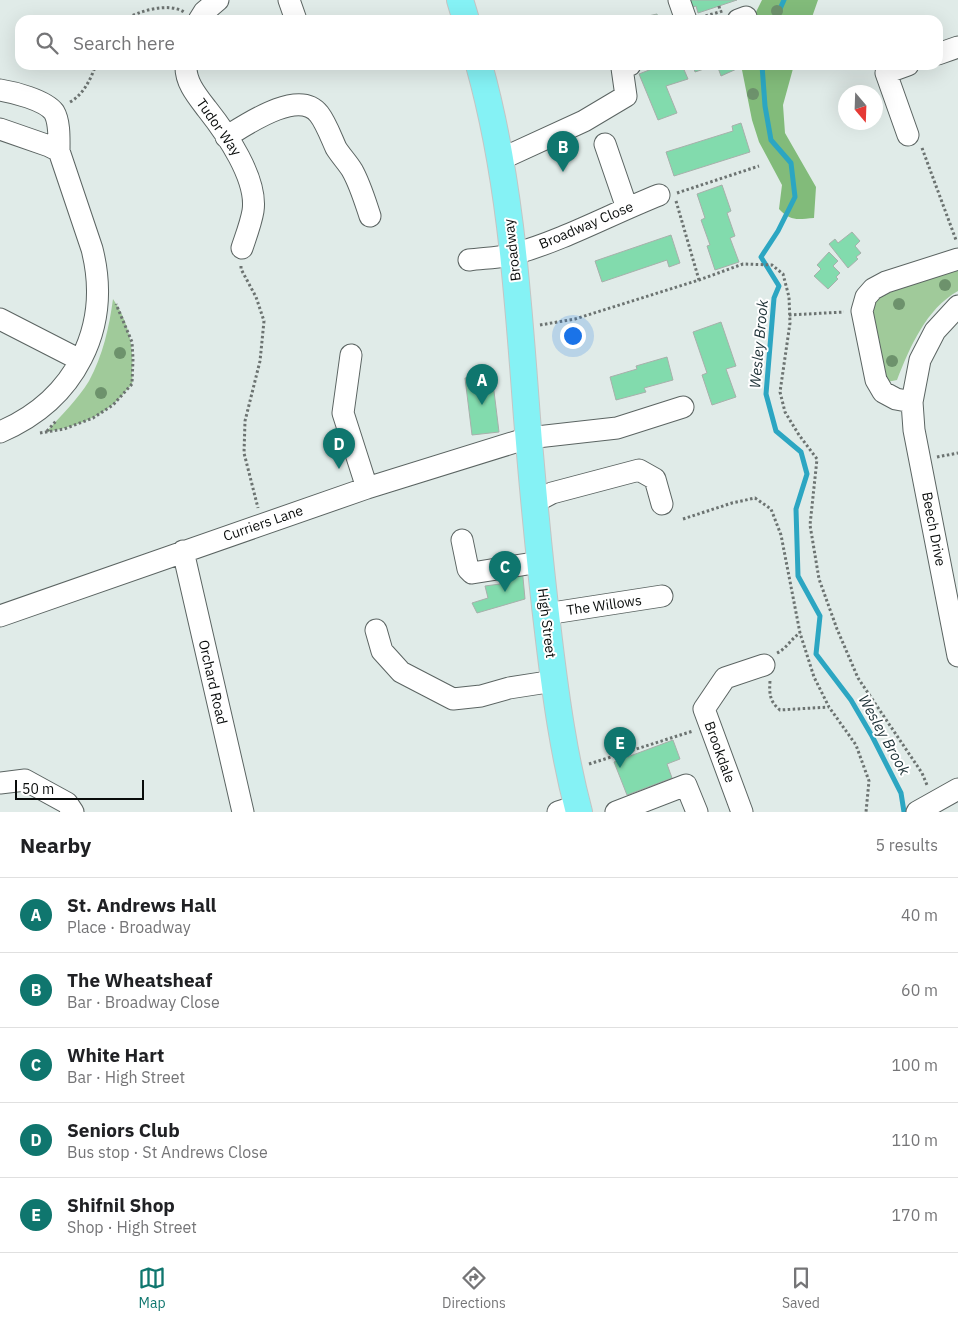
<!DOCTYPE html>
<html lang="en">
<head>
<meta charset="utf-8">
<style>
	:root { --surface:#fff; --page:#f2f2f2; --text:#202124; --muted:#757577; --line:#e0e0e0; --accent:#0f766e }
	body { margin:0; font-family:"IBM Plex Sans",sans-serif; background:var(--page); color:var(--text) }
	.compass { position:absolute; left:838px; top:85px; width:45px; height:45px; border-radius:50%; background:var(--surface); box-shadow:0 5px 20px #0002; rotate:161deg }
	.scale { position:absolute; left:15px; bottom:12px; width:129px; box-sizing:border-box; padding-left:5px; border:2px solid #090c0b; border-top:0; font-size:14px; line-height:18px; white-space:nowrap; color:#090c0b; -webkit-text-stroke:4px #fff; paint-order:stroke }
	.you { position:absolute; left:572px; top:335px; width:18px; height:18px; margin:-12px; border:4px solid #fff; border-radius:50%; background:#1a73e8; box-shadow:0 0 0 8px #1a73e833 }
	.badge { display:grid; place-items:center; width:32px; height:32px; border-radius:50%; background:var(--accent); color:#fff; font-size:16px; font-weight:700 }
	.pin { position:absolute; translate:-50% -41px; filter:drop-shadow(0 1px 2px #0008) }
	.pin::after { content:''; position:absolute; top:26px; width:18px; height:15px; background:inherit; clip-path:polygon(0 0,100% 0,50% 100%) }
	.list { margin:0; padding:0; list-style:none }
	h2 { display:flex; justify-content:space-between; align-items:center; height:65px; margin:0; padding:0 20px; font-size:21px }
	h2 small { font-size:16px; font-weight:400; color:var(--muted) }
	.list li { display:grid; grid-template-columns:32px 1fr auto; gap:15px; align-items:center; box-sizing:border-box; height:75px; padding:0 20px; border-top:1px solid var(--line) }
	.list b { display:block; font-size:19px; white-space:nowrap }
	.list p { margin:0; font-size:16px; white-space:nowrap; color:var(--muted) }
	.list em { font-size:16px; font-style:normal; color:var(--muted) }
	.icon { flex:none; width:28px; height:28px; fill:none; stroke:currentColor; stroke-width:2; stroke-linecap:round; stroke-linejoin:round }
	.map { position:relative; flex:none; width:958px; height:812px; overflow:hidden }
	.search { position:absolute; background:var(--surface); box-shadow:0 5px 20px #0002; left:15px; right:15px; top:15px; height:55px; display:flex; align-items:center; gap:12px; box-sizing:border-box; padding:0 18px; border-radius:15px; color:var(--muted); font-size:19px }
	.sheet { height:440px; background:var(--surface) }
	nav { display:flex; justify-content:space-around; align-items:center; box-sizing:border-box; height:70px; border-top:1px solid var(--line); background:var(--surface); font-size:14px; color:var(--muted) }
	nav a { display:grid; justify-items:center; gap:2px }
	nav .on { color:var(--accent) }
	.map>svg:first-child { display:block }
	.green { fill:#a0ca9a }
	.forest { fill:#82bb7a }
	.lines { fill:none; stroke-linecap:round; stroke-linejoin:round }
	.stream { stroke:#2ca6c2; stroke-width:5 }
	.building { fill:#82dbad; stroke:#a7b0ab }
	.minor-casing { stroke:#5b6462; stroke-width:23 }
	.major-casing { stroke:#c4c5c4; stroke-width:28 }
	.path { stroke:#6c7371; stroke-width:3; stroke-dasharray:2.5 2.5; stroke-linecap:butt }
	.minor { stroke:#fff; stroke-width:21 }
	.major { stroke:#85f2f5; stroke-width:26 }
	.tree { fill:#6d926c }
	.labels { text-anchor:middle; stroke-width:4; stroke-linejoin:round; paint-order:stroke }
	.street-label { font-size:14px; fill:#090c0b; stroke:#fff }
	.water-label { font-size:15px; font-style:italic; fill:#1c3035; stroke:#fff }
</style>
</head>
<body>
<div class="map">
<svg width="958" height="812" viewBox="0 0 958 812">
	<rect width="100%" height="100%" fill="#e0ebe8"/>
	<!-- green -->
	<path class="green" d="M958,268V291C926,309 910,347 897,380L887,382C882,361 872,329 874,308C875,302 879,297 884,291Z
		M113,299C128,321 134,346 132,372C132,376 133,381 132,384C130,387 126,390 124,393C105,416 76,427 46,432C61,416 78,399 89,381C103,355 109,328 113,299Z"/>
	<!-- forest -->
	<path class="forest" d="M762,0H818L811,20H752Z
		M741,65H794L783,105L785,133L816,187L814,218C798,219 791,222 779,209L782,185L759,142L752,120Z"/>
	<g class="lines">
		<!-- stream -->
		<path class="stream" d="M775,20L784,0
			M762,65L765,106L771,140L791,163L795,197L778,231L761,257L779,286L774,298L766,394L776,431L801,452L807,474L796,509L798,576L820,616L816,654L851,700L872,736L901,793L904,812"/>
	</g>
	<!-- building -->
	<path class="building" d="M685,0H737L698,13L696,6L688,9Z
		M657,14L659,20H636L635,19Z
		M662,65H682L688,79L666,86L677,113L658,120L639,74Z
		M693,65H716L695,72Z
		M717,65H741V67L721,76Z
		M741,123L750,152L674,176L666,152L733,131L732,126Z
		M722,185L731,211L727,213L735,236L730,238L739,262L715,270L707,246L710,245L701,220L705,218L697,194Z
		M852,232L860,241L855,246L861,253L856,257L858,259L848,268L829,244L835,239L838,243Z
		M671,235L680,263L669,267L667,260L602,282L595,261Z
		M829,252L838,261L833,266L840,273L836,277L838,279L828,289L814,276L821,269L817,265Z
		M721,322L736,366L726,369L736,397L712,405L702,375L707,373L693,332Z
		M667,357L673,380L644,388L646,392L616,400L610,377L637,369L636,366Z
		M492,375L499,432L472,435L465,378Z
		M522,567L525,599L477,613L472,603L488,598L485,586L500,584L499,578L507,579L506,571Z
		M673,740L680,759L667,764L672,778L627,795L614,762Z"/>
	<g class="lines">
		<defs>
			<path id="minor" d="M289,0L296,20
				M679,0L686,20
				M199,20L204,12L218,0
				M738,20L746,17
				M938,54L958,47
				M186,65C185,82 197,96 207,109C226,133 258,179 253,211C251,223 246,236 242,248
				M0,90C13,92 45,100 54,112C60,122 59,140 59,151
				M0,129L49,146L59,151L92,249C112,328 75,400 0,432
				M908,135L886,73L908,65
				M226,137C247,124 299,88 319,114C326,123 331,137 336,148C341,156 347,162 352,170C360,184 365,201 370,216
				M605,144L627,208
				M499,160L584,121L626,96L622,68L630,65
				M469,260C483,258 500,258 514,254C564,240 611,214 659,195
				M958,306L935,331L920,360L912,402L914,430L958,656
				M0,319L80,360
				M351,355L343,413L367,488
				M912,402L896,399L883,392L876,380L862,311L866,297L873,289L886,282L958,259
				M535,502L552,493L639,470L655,479L662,504
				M462,540L468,569L472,573L540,562
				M183,551L243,812
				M546,614L662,596
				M0,616L367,488L528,438L617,428L683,407
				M376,630L382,651L401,672L453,699L481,696L509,688L554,681
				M0,783L25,780L67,803L73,812
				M558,812L577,806
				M616,812L686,785L697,812
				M742,812L704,709L725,678L764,665
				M917,812L958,789"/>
			<path id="major" d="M460,0L466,20
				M479,65C511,179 518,300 527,418C533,492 540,566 549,640C556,698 564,756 579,812"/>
		</defs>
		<!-- minor casing -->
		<use href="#minor" class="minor-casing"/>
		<!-- major casing -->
		<use href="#major" class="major-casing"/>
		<!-- path -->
		<path class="path" d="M719,6L720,11
			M124,20C138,11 169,2 184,12
			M707,20L705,16L723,11
			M70,102C84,94 90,80 96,65
			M922,148L956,240
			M677,193L759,166
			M676,201L699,280
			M241,266V269L256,297L264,321L260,361L245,421L244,453L258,508
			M789,315L844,312
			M540,325L575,319L699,280L743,264L772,265L783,274L789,297L790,323L780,392L785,412L799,435L817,459L810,525L819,579L837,629L858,678L922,773L927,785
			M47,431L56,421
			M40,433L64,429L93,418L113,405L132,384L133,359L132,342L116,304
			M937,457L958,453
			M683,519L732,503L755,498L771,509L781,535L800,633L814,677L829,707L856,745L869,781L866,812
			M777,653C786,649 791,639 800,633
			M770,681C769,694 770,702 780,710L829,707
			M589,764L693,731"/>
		<!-- minor -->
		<use href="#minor" class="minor"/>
		<!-- major -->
		<use href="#major" class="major"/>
	</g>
	<!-- trees -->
	<g class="tree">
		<circle cx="777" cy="11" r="6"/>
		<circle cx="753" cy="94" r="6"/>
		<circle cx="945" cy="285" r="6"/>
		<circle cx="899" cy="304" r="6"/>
		<circle cx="120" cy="353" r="6"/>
		<circle cx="892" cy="361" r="6"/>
		<circle cx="101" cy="393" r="6"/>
	</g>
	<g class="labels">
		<!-- street labels -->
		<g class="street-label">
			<text transform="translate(219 127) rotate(55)" y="5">Tudor Way</text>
			<text transform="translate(586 225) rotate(-23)" y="5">Broadway Close</text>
			<text transform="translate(512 250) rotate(-97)" y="5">Broadway</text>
			<text transform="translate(263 523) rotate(-19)" y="5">Curriers Lane</text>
			<text transform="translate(934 529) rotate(79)" y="5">Beech Drive</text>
			<text transform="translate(604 605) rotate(-8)" y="5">The Willows</text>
			<text transform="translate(547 623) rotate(83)" y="5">High Street</text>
			<text transform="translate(213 682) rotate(77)" y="5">Orchard Road</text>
			<text transform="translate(720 752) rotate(70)" y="5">Brookdale</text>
		</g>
		<!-- water labels -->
		<g class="water-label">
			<text transform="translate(759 344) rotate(-85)" y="5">Wesley Brook</text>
			<text transform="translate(884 735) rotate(61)" y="5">Wesley Brook</text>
		</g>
	</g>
</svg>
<svg class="compass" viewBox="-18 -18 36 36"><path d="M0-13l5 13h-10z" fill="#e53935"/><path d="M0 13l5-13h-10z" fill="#757577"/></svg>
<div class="scale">50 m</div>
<div class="you"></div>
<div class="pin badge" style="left:482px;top:405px">A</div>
<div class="pin badge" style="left:563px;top:172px">B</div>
<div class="pin badge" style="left:505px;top:592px">C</div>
<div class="pin badge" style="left:339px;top:469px">D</div>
<div class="pin badge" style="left:620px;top:768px">E</div>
<div class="search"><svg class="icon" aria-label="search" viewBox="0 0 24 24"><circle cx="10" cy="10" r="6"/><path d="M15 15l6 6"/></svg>Search here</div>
</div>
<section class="sheet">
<h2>Nearby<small>5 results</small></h2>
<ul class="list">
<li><span class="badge">A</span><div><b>St. Andrews Hall</b><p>Place · Broadway</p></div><em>40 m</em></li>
<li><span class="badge">B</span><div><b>The Wheatsheaf</b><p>Bar · Broadway Close</p></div><em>60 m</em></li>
<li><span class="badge">C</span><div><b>White Hart</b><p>Bar · High Street</p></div><em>100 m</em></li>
<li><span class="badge">D</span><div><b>Seniors Club</b><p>Bus stop · St Andrews Close</p></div><em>110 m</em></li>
<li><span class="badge">E</span><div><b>Shifnil Shop</b><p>Shop · High Street</p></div><em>170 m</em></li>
</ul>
</section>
<nav>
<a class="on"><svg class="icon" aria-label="map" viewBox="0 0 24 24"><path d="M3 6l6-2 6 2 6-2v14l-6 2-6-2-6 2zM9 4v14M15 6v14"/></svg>Map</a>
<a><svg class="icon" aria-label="directions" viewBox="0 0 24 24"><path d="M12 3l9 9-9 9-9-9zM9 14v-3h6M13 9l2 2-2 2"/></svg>Directions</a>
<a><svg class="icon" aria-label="saved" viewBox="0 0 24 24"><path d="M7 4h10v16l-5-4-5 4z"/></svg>Saved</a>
</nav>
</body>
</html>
